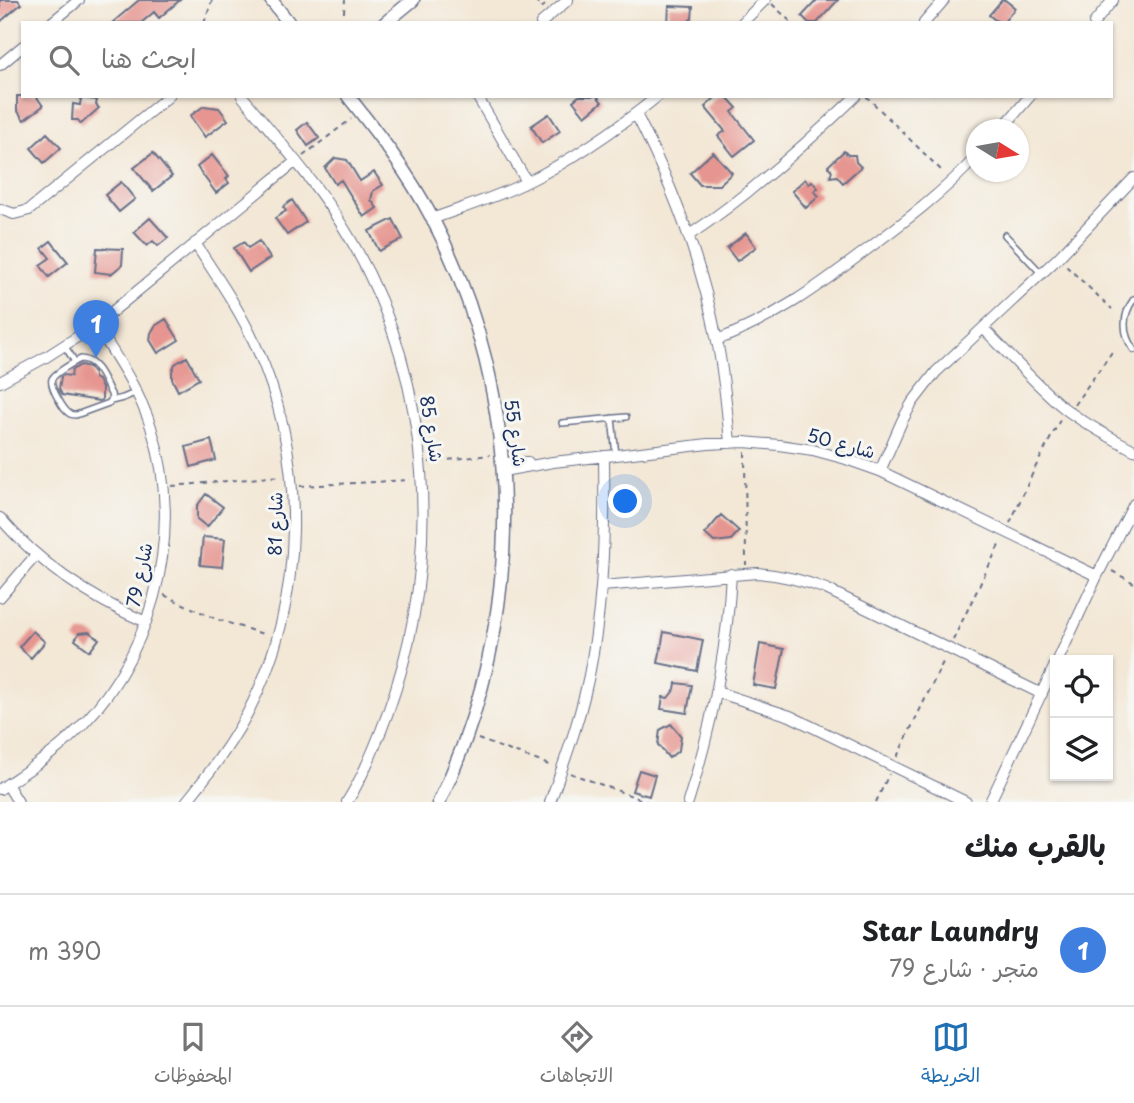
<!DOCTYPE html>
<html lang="ar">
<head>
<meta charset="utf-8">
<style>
	:root { --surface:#fff; --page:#f2f2f2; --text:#202124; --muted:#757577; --line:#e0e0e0; --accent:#1f6fb2 }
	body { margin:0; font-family:"Playpen Sans","Playpen Sans Arabic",sans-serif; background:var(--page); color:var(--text); direction:rtl }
	.controls { position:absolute; right:21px; bottom:21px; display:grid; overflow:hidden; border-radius:0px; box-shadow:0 2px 5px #0004 }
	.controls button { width:63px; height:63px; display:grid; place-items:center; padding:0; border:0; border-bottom:2px solid var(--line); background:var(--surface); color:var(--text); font:35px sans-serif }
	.compass { position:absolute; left:966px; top:119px; width:63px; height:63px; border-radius:50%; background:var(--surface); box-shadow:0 2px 5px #0004; rotate:101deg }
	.you { position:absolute; left:626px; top:502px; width:24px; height:24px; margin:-18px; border:5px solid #fff; border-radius:50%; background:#1a73e8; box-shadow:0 0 0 10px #1a73e833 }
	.badge { display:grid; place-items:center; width:46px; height:46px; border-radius:50%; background:var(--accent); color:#fff; font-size:23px; font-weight:700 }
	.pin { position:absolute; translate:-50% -58px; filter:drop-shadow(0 2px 4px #0008) }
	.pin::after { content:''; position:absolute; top:37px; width:24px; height:21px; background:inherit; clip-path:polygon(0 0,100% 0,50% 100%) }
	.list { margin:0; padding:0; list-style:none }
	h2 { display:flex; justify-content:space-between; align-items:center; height:91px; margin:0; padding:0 28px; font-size:30px }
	h2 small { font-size:23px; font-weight:400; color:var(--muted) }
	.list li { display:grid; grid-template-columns:46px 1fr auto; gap:21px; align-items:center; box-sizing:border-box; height:112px; padding:0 28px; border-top:2px solid var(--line) }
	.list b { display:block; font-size:26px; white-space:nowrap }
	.list p { margin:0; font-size:23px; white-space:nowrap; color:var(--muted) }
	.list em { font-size:23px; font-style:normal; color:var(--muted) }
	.icon { flex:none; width:38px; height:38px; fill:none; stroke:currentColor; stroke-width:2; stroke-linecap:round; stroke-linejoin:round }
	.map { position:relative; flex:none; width:1134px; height:802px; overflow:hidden; direction:ltr }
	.search { position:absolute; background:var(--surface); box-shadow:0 2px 5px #0004; left:21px; right:21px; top:21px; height:77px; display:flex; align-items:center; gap:18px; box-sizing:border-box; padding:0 24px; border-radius:0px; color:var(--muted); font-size:26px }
	.sheet { height:203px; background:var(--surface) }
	nav { display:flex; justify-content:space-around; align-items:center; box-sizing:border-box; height:98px; border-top:2px solid var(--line); background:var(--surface); font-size:19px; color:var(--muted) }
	nav a { display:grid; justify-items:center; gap:4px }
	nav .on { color:var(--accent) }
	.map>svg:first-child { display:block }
	.building { fill:#e69590 }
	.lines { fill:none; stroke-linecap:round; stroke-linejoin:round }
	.service-casing { stroke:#676f88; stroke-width:8 }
	.minor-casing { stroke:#676f88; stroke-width:12 }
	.tertiary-casing { stroke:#676f88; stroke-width:15 }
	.path { stroke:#676f88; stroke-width:2; stroke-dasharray:5 5; stroke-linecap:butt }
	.service { stroke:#fff; stroke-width:5 }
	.minor { stroke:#fff; stroke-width:10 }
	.tertiary { stroke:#fff; stroke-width:12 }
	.labels { text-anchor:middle; stroke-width:6; stroke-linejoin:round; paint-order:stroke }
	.street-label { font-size:18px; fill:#1b2f5e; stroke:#f6f6f2 }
</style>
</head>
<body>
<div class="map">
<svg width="1134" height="802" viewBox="0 0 1134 802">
	<rect width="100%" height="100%" fill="#f6f6f2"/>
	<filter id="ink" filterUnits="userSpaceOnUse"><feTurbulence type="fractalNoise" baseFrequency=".0143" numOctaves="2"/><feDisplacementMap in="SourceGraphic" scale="14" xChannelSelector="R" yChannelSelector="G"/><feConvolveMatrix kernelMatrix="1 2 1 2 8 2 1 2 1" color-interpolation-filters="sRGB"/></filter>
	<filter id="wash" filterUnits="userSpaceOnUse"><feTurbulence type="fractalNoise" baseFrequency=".00686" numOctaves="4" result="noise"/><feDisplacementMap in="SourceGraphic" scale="28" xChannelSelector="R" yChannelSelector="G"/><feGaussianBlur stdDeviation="1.57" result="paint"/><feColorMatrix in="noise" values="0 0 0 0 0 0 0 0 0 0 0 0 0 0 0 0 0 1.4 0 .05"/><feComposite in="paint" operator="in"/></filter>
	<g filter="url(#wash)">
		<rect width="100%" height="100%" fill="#f3e7d5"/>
		<g id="blocks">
			<!-- building -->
			<path class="building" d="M0,0H18L21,4L0,22Z
				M139,0H180L159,18L154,12L141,23H112Z
				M817,0H838L817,23H809L802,16Z
				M1002,0H1005L1015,8L1003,23H999L989,15Z
				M669,6L693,7L692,18L687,23H668Z
				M17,96H36L43,106L24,120L17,110Z
				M579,96H597L602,102L585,116L573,101Z
				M717,96H726L737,108L732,112L754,140L734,156L718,136L725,131L705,107Z
				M81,98L97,100L96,105L99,108L81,124L78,120H72L73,104L80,105Z
				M204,106L219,108L228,120L205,137L190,116Z
				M549,114L560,131L542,143L531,126Z
				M307,122L319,138L308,146L297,130Z
				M47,133L61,148L44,163L31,148Z
				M844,151L848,155H855L856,162L861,167L843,183L837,176L830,177L832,171L828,166Z
				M713,152L732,173L719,185H700L690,173Z
				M153,153L172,176L153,191L134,168Z
				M212,155L229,176L226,179L229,183L216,193L197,167Z
				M335,158L347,160L360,181L374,172L383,185L373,191L371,200L377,208L364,217L341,180L335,184L325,168Z
				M805,179L809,184L812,181L818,188L814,191L819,196L806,208L792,191Z
				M121,182L135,199L119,212L105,195Z
				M292,200L306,222L287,235L275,218L286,211L283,207Z
				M150,218L168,238L158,246L153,241L147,246L134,232Z
				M393,219L403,239L379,251L369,231Z
				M746,233L756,247L737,261L727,248Z
				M51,241L68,262L49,277L40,265L50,258L42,248Z
				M259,241L270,258L249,272L234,248L244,242L248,248Z
				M97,248L123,249L122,265L111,274L95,272Z
				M166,319L179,340L158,353L150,340L151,333L155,326Z
				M187,357L199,379L178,391L172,379V371L175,364Z
				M81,365L89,367L94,373V378L98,380L102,388V400L99,401L62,395L59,389L61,377L64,375L71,376L72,370Z
				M211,440L216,460L191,467L186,447Z
				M206,494L223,507L207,527L197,519V506Z
				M721,515L739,531L731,540L714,542L705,534Z
				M203,537L225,539L222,567L200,565Z
				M33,631L45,642L31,658L19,647Z
				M89,632L99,639L90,651L75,640L79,633Z
				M664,632L703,640L697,671L658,663Z
				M760,644L784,649L776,689L753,685Z
				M676,683L692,685L687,713L661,709L663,697L668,698L675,689Z
				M671,724L681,736L679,750L669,758L658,745L660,730Z
				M639,770L655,775L649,796L632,791Z"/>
		</g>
	</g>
	<g filter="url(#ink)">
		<use href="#blocks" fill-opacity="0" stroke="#676f88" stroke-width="2"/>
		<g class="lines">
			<defs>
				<path id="service" d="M1005,235L1042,274
					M1134,299C1122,315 1122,334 1134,350
					M64,345L75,362
					M81,359C98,360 104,381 111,394L112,399L109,403L76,415C74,415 72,415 70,414C64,411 49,386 52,379C55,373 74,362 81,359Z
					M111,401L123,398L137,392
					M612,418L616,455
					M562,423L626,417"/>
				<path id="minor" d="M51,23L79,0
					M541,23L568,0
					M742,23L765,0
					M924,23L944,0
					M1094,23L1113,0
					M0,65L23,46
					M242,96C280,142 321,188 351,240C434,383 443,561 387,715C376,745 364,775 347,802
					M477,96L527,182
					M636,114C672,185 702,262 717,341C724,374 727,409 730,443
					M1001,130L1030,96
					M0,209L14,214L29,210L169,96
					M432,219C464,207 497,197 527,182C574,159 617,129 658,96
					M688,236C749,195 803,147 856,96
					M983,328C1010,355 1035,384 1064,408C1086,425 1110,437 1134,450
					M717,340C775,318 816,288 865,251C904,222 943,193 976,157
					M0,382L46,357L96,325L296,161
					M502,463L528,462
					M503,471L553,462L616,455L708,444L744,442L779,445L813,450L846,459L880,471L1097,576
					M880,471L902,421L912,403L936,372L1058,258L1134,178
					M0,518C40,564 90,598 146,622
					M602,586L757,573C782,575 803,580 826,589L1042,694
					M0,597L36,555
					M1058,660L1097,576L1134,504
					M717,692L790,716L966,802
					M7,784L18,802
					M0,789C22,774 45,760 65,742C151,665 187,538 151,427C139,390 117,358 96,325
					M186,802C209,774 230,746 247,714C306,602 308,459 255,344C239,308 216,276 195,243
					M550,802C567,755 584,708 592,659C604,592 605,524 604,456
					M688,802C712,726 727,653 731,574
					M990,802L1055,665"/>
				<path id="tertiary" d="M271,0L289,23
					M385,23L413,0
					M348,96C379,135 409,174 432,218C527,399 527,620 439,802"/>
			</defs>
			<!-- service casing -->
			<use href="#service" class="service-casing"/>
			<!-- minor casing -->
			<use href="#minor" class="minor-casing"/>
			<!-- tertiary casing -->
			<use href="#tertiary" class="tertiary-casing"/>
			<!-- path -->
			<path class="path" d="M535,0L541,8L547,4L549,6
				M772,4L792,23
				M204,23L212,0
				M343,23L345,0
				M866,96L944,173
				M303,156L351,119
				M1066,266L1112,309
				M1074,405L1112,352
				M745,452L746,565
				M429,462L490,455
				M172,486L281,476
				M300,486L410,480
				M1010,523L1035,468L1061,418
				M1112,571L1134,583
				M164,595L216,619L266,635
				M953,640L1001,541
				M478,739L552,766
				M897,757L945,658
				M570,773L648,802
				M876,802L889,774"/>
			<!-- service -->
			<use href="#service" class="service"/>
			<!-- minor -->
			<use href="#minor" class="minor"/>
			<!-- tertiary -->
			<use href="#tertiary" class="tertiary"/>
		</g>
	</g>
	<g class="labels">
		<!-- street labels -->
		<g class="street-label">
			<text transform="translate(431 429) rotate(81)" y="6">شارع 85</text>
			<text transform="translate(515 433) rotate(82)" y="6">شارع 55</text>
			<text transform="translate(841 444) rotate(15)" y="6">شارع 50</text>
			<text transform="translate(276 524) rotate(-89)" y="6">شارع 81</text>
			<text transform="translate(140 575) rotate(-78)" y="6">شارع 79</text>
		</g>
	</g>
</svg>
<div class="controls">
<button><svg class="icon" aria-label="locate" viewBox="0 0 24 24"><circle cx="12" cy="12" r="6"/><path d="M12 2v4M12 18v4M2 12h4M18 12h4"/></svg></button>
<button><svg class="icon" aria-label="layers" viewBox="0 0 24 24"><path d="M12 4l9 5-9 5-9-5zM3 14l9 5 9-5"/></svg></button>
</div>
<svg class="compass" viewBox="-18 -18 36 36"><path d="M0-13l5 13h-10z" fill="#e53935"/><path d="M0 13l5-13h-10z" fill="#757577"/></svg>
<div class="you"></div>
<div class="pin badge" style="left:96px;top:358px;background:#3f7fe0">1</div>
<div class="search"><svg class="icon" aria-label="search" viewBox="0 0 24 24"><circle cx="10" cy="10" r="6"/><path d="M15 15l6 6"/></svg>ابحث هنا</div>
</div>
<section class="sheet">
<h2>بالقرب منك<small></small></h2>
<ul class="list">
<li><span class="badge" style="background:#3f7fe0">1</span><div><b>Star Laundry</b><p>متجر · شارع 79</p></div><em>390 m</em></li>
</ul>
</section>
<nav>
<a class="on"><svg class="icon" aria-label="map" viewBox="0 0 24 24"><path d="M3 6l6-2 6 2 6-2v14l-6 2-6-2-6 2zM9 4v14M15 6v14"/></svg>الخريطة</a>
<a><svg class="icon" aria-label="directions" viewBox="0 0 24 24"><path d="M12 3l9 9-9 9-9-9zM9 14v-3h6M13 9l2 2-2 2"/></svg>الاتجاهات</a>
<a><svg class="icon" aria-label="saved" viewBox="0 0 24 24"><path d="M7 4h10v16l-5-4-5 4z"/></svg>المحفوظات</a>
</nav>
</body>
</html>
